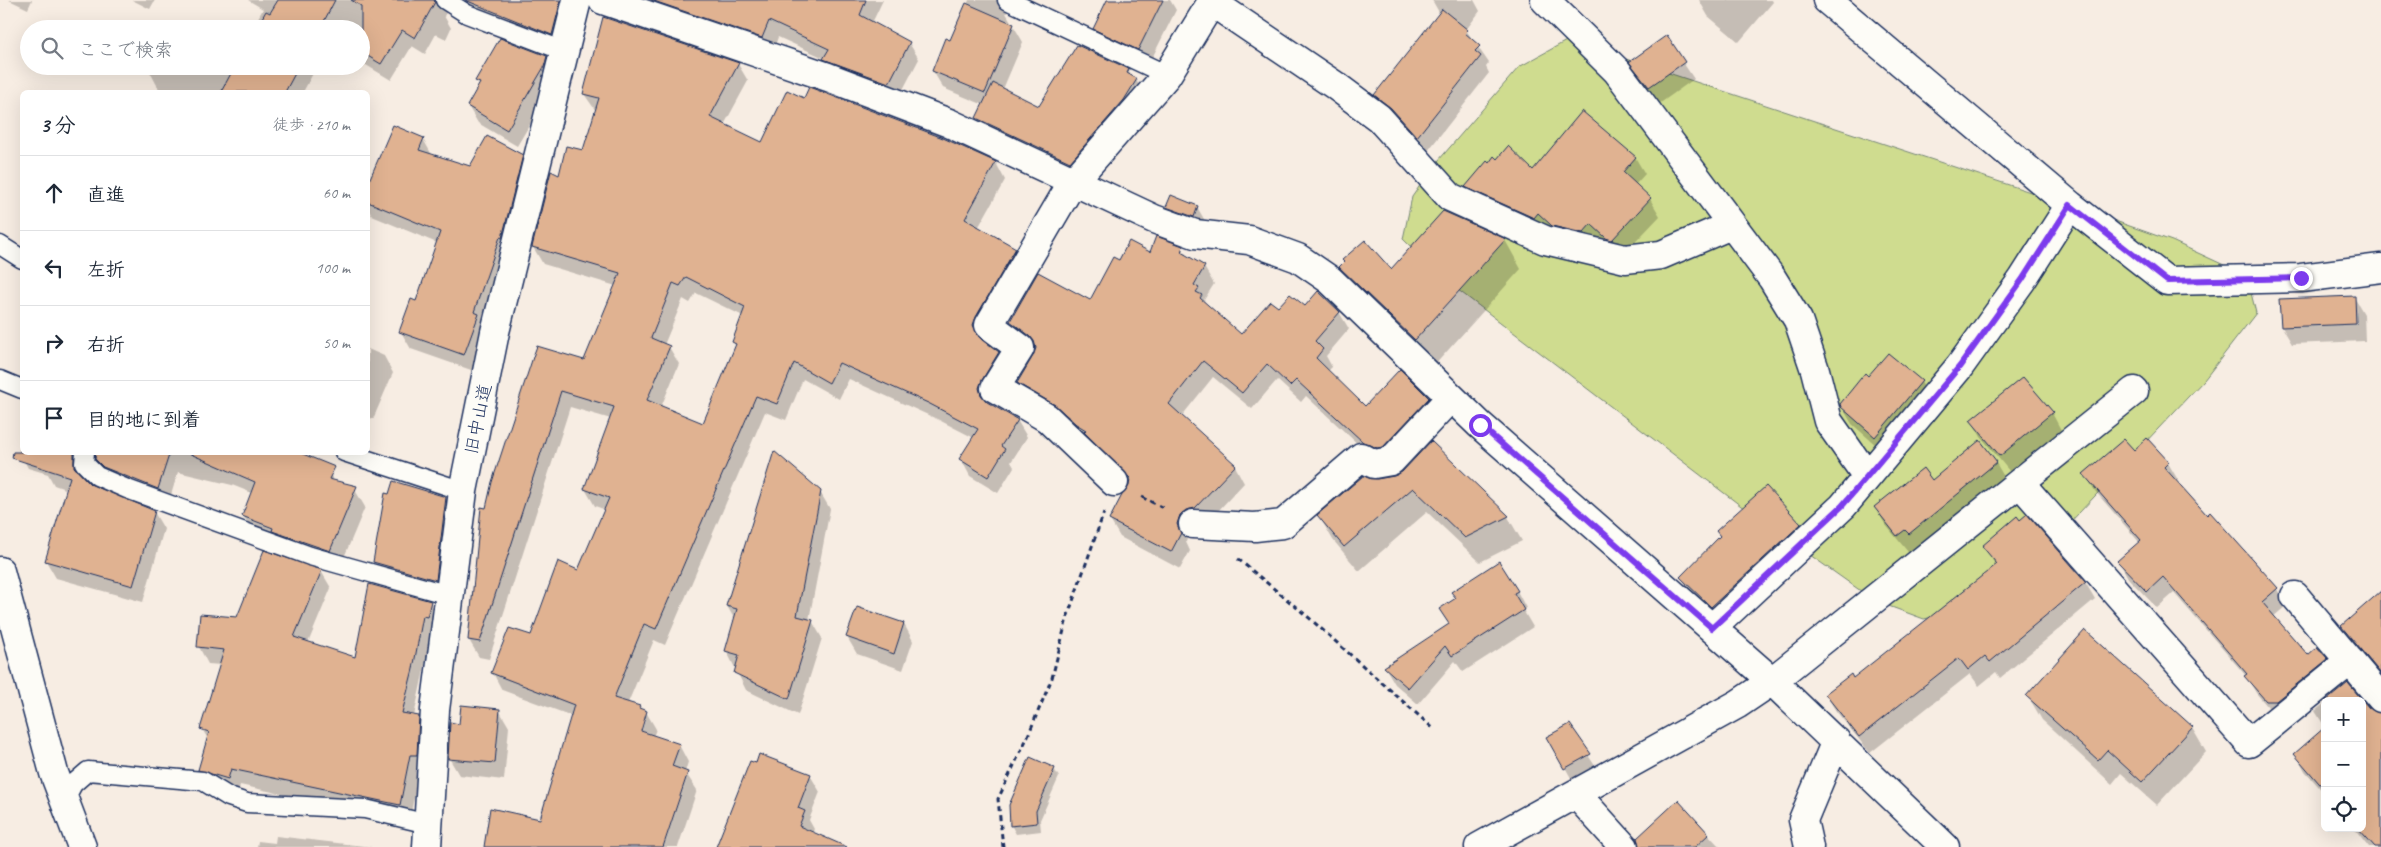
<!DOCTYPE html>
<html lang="ja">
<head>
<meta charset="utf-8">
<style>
	:root { --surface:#fff; --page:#f6f6f7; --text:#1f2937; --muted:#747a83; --line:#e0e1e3 }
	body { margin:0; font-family:Caveat,"Klee One",sans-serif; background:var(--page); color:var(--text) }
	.controls { position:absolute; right:15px; bottom:15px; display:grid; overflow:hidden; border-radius:8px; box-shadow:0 5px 20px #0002 }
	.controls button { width:45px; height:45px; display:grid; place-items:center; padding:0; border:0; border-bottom:1px solid var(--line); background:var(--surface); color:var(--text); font:25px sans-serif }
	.stop { position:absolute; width:15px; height:15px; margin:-11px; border:4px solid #7c3aed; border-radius:50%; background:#fff }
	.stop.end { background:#7c3aed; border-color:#fff; box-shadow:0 1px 5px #0008 }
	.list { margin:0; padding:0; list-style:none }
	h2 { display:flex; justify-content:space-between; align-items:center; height:65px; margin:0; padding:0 20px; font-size:21px }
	h2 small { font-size:16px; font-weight:400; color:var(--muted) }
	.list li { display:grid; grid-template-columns:32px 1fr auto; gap:15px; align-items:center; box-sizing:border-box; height:75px; padding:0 20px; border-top:1px solid var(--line) }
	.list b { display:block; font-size:19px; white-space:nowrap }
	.list em { font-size:16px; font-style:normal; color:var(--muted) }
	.icon { flex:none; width:28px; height:28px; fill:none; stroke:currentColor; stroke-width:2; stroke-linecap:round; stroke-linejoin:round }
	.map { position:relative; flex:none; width:2381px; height:847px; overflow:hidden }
	.search { position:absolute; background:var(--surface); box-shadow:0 5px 20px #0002; left:20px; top:20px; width:350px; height:55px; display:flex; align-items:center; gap:12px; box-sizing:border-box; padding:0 18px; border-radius:28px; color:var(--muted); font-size:19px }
	.panel { position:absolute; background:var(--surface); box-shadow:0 5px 20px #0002; left:20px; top:90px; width:350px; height:365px; border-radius:8px }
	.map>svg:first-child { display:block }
	.green { fill:#cfdc8f; stroke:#758676 }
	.shadow { fill:#0003; fill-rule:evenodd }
	.building { fill:#e0b291; stroke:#1b2f5e; fill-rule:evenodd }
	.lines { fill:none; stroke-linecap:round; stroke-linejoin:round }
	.lane-casing { stroke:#1b2f5e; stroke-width:21 }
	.street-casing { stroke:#1b2f5e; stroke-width:31 }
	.path { stroke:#1b2f5e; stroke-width:3; stroke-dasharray:5 4; stroke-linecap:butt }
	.lane { stroke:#fdfcf7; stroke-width:18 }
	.street { stroke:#fdfcf7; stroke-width:28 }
	.route { stroke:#7c3aed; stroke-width:6 }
	.labels { text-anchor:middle; stroke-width:4.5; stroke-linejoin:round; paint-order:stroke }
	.street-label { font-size:18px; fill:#1b2f5e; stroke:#fdfcf7 }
</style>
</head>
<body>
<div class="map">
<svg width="2381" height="847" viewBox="0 0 2381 847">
	<rect width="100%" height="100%" fill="#f7ede3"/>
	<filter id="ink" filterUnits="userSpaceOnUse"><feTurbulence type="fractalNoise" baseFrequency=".02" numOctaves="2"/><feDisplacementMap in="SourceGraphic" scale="10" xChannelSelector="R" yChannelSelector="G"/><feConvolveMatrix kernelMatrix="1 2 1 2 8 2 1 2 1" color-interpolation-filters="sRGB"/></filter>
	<g filter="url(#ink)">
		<!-- green -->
		<path class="green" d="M1568,40L2070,205L2172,241L2224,265L2249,285L2256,313L2204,380L2017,579L1970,609L1924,619L1875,601L1745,509L1445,280L1403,239L1412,197L1432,168L1519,67Z"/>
		<!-- shadow -->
		<path class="shadow" d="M9,0H32L28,9Z
			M132,0H155L150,9Z
			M248,0H564L561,51L450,7L444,16L451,28L446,39L436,34L425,54L412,46L391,80L361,62V29H252L263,9Z
			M632,0H883L872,23L909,43L919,59L898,99L834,75L824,58L778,37L772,54Z
			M969,0H1026L1006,13L1023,42L1003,89L1039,107L1128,70L1136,80L1146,97L1079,178L987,135L978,118L984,105L943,88L933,71L951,42Z
			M1109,0H1170L1176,10L1148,66L1105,46L1095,29Z
			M1432,0H1474L1480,11L1466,30L1489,63L1486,67L1489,73L1427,152L1386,112L1376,95L1440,14Z
			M1699,0H1772L1773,2L1739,42L1708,16Z
			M1666,37L1694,79L1659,104L1631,62Z
			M546,57L556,74L554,84L517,146L478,123L468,106L480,86L477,81Z
			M738,64L748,81L724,125L762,144L804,99L942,139L996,163L1005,180L978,228L1015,249L1025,266L983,341L998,353L1008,370L989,404L1017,420L1027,437L1011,462L1014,467L998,493L970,476L961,459L974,438L939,420L849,379L839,399L803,379L786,420L765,412L665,645L654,640L628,703L646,712L656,729L653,737L679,745L688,762L685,772L697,790L678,847H485L540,821L572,716L502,690L493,673L531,637L579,572L606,510L595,506L585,489L611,419L570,407L489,659L479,657L469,640L487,510L535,354L585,362L616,286L543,264L533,247L560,177L583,151L596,111L584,94ZM696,293L743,316L733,342L736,346L704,424L661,407L679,364L669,347L664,345L683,299L690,303ZM642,720H645L640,737Z
			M153,66H208L226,75L231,66H317L303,92H167L159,89L150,72Z
			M394,126L423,139L432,155L471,168L522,156L532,173L474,371L411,349L401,332L417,302L437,243L372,216L368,209V186Z
			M1635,157L1645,174L1635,185L1650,199L1660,216L1622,256L1593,249L1476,204L1467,187L1489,164L1498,160L1533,172Z
			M1168,207H1197L1211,231H1182Z
			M1444,213L1505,240L1521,269L1432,368L1357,296L1340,267L1391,270Z
			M1182,247L1188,258L1204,267L1214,284L1204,300L1208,307L1241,336L1278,309L1305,308L1339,312L1349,329L1326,356L1332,367L1328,371L1365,408L1428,398L1438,415L1374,459L1306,396L1301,402L1277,380L1252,409L1213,377L1181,417L1235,466L1244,483L1205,525L1189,532L1186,542L1190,551L1180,569L1120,537L1110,520L1131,484L1095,449L1028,399L1018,383L1037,350L1021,338L1011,321L1090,302L1120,261Z
			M2354,297L2364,314L2365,341L2292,344L2282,327L2281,300Z
			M368,349L384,356L393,373L373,419L368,417Z
			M1868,378L1921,382L1931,399L1885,453L1852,424L1842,407Z
			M2052,413L2061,430L2010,472L1981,437L1972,421Z
			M22,440V452H295L324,464L334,481L355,490L365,507L340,567L253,532L243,515L252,493L232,485L178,472L168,505L106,476L96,458L85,463L83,479L89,485L154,512L164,529L143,602L56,578L46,561L68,490L54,485L48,474L28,468L19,451Z
			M1979,442L1996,463L2006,480L1920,551L1916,546L1908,552L1885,524L1875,507L1932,481Z
			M1431,443L1508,517L1522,541L1480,562L1427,512L1359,571L1333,540L1319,516L1377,481L1394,478L1403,473Z
			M2133,452L2168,463L2178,480L2176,482L2277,589L2286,606L2273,617L2308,657L2327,660L2336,677L2280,721L2256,693L2247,677L2174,593L2157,608L2128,578L2119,561L2140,543L2095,491L2085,474Z
			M820,492L830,509L809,620L812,621L822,638L798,715L746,690L726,650L735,620L727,606Z
			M386,495L446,498L456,515L445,597L384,579L374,562Z
			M1800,524L1810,541L1722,623L1691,594L1682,578L1721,538Z
			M1984,546L2085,582L2095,599L2000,678L1996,672L1979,686L1970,674L1870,753L1836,711L1826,695L1853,680L1996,566Z
			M321,571L331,588L308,643L356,659L430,602L440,619L432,633L414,716L418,717L428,734L409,821L240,785L238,795L209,786L199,770L208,739L202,729L221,665L208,664L199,647L237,618Z
			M1517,591L1526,608L1523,610L1533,627L1463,672L1455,661L1418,704L1395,684L1385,667L1450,625Z
			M2381,592V677L2352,643L2342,626Z
			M904,624L913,641L903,670L857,654L847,637Z
			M2028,696L2192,728L2206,752L2157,805L2121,773L2112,784L2042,720Z
			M2325,703V727L2315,711Z
			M2368,709L2381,717V847H2369L2354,828H2362Z
			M499,710L509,727L504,780L459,775L449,758L460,726Z
			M1569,726L1599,772L1575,785L1548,737Z
			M2325,729V794L2305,771L2296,754Z
			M1054,769L1059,777L1040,820L1041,831L1016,834L1011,825Z
			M810,775L820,792L809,820L814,829L810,838L815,847H718Z
			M1678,802L1720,847H1645Z
			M276,836L372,847H257L258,841L275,843Z"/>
		<!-- building -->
		<path class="building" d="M278,0H335L320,29H256L266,11L270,13Z
			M351,0H434L435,2L415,38L402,30L381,64L361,52V6Z
			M465,0H561L552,35Z
			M651,0H866L860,15L910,42L889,83L823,59L829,49L769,21L762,38Z
			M1107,0H1163L1138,50L1093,29Z
			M966,3L1014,24L985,93L932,71L945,38L950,40Z
			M1442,9L1468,30L1465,33L1480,46L1475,51L1481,56L1417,137L1391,108L1374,95Z
			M603,17L739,63L710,117L762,142L787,90L804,98L809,87L943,138L996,162L965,219L1016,248L976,317L973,325L979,337L999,352L982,380L979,388L981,395L987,402L1018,420L1001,446L1005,449L988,477L959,459L978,429L928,403L839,363L829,383L794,363L777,404L756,396L656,629L644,624L614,698L640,706L639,708L647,711L641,731L680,744L672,766L688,772L663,847H484L490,808L540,819L574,705L491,673L509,628L531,635L558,561L578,570L609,498L584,489L614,407L561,391L480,642L468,640L481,507L486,508L492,482L534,354L537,346L584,360L620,273L532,247L551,171L559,175L566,146L583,150L599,98L583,94ZM686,277L745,307L732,342L736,344L703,423L647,400L670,346L651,338L673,283L680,286Z
			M1667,35L1685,62L1649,87L1629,62Z
			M500,38L547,56L544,67L507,130L467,106L480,83L475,81Z
			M1077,45L1129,69L1127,73L1137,79L1124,100L1070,162L976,118L993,83L1039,106Z
			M235,66H299L285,92H221Z
			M1582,111L1636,157L1623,172L1651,198L1612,240L1606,238L1591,224L1583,233L1552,226L1538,213L1534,218L1465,187L1487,161L1489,163L1494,156L1497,159L1508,146L1533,170Z
			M393,125L424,138L419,150L470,166L487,136L523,155L502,238L500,237L474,312L479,314L464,355L399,332L411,299L416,301L440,232L368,202V183Z
			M1171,195L1198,206L1194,217L1166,207Z
			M1443,211L1506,239L1415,340L1339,267L1344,262L1342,260L1365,240L1391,269Z
			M1156,236L1183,246L1181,252L1205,266L1194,285L1199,288L1196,292L1202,295L1200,298L1241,334L1270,301L1278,307L1290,294L1305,306L1318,291L1340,312L1315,341L1323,349L1316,358L1365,406L1400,369L1429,398L1383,447L1377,448L1363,442L1296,380L1290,386L1267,364L1242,393L1203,361L1169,404L1236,465L1195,508L1186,510L1180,515L1177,524L1181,533L1171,552L1109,520L1122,495L1129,486L1130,478L1084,432L1086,430L1076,424L1055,405L1017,383L1033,356L1036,348L1034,341L1030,336L1010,321L1038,272L1090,300L1113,257L1119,260L1129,241L1150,252Z
			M2355,296L2356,324L2281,327L2279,299Z
			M1888,353L1922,381L1875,437L1841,407L1840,404L1865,373L1868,376Z
			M2023,377L2053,412L2000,456L1970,420Z
			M2147,438L2169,462L2164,467L2207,515L2210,512L2278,588L2262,602L2308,655L2317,647L2328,659L2276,701H2266L2244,676L2247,674L2163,577L2147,592L2117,561L2141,540L2083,474L2124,439L2134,450Z
			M1980,440L1997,462L1909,534L1905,530L1897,536L1874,507L1923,468L1932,480Z
			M1431,441L1509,516L1465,538L1413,488L1344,547L1317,515L1363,476L1377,479L1394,476L1402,472Z
			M774,451L821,491L797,616L813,620L789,699L734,673L739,655L725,651L737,609L726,606Z
			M13,452H74V467L90,484L155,511L133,586L45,561L70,477L12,458Z
			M96,452H170L158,489L103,467L95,459Z
			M186,452H298L335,467L329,479L357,486L330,551L272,531L273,528L242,516L255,482Z
			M393,481L446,497L436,580L373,562L385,493L389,494Z
			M1766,486L1801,524L1711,607L1680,577L1720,536L1716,531Z
			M2027,514L2086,582L1990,662L1985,656L1968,670L1959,658L1859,737L1825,694L1851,674L1853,678L1997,564L1982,546L2017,516L2020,520Z
			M264,550L322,570L294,637L355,657L369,584L431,601L427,617L423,616L413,669L402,713L419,716L417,755H410L400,805L231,769L228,779L198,770L209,732L200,729L224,650L197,647L200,614L237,617Z
			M1499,561L1518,591L1514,593L1524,610L1452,656L1445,646L1408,688L1384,667L1449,624L1439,609L1456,598L1451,592Z
			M2381,591V674L2341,626Z
			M857,607L904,623L894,654L846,637Z
			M2085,630L2193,727L2142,782L2107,750L2098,760L2026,696Z
			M2348,683L2369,708L2381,713V847H2375L2358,828H2362V701H2326Z
			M461,705L500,709L495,763L448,759L450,722L459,724Z
			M1570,724L1591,754L1564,769L1546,737Z
			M2325,727V790L2294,754Z
			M759,754L811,774L798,808L805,811L799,826L847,847H716L750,761L756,763Z
			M1030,757L1055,768L1036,811L1037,823L1010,826L1009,805Z
			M1678,800L1709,834L1695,847H1639L1637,838Z"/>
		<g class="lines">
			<defs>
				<path id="lane" d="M445,0L467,14L564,51
					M1007,0L1167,75
					M0,245L22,259
					M0,380L22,389
					M85,452L84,463L97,476L127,489L310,556L449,595
					M344,452L463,491
					M64,801L73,784L88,771L203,781L229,797L247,803L365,809L428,824"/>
				<path id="street" d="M603,0L828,77L949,123L1154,219L1195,234L1249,240L1298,258L1330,280L1480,425L1772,681L1945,847
					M1545,0L1617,71L1772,278L1798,320L1815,370L1828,421L1866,475
					M1827,0L2070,205
					M1213,3L1336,86L1379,118L1450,197L1545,240L1625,259L1661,255L1731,225
					M1114,482L1047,418L995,388L1020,348L989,325L1072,183L1167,75L1213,0
					M2020,483L2249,743L2350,661
					M1193,524L1255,527L1283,524L1361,457L1374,464L1391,461L1451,397
					M0,571L54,773L82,847
					M2295,596L2381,698
					M1712,628L1843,506L1960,366L2022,280L2070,205L2167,281L2301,278L2381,268
					M1576,794L1624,847
					M427,847L435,710L463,491L495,332L577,0
					M1479,847L1738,704L1772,681L2134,391
					M1809,847L1803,820L1836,741"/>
			</defs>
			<!-- lane casing -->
			<use href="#lane" class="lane-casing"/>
			<!-- street casing -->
			<use href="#street" class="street-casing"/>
			<!-- path -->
			<path class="path" d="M1142,497L1165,509
				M1238,559L1307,616L1435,730
				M1003,847L998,799L1027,738L1052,678L1067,618L1104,512"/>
			<!-- lane -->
			<use href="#lane" class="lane"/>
			<!-- street -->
			<use href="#street" class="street"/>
		</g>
	</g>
	<g class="lines" filter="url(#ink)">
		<!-- route -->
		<path class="route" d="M1480,425L1712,628L1842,506L1960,366L2022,280L2070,205L2167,281L2301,278"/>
	</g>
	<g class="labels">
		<!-- street labels -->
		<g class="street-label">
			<text transform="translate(478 419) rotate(-78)" y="6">旧中山道</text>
		</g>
	</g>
</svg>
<div class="controls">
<button>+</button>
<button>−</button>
<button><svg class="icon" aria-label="locate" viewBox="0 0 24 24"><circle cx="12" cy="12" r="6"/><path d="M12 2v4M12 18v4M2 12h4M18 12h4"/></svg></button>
</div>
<div class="stop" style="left:1480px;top:425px"></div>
<div class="stop end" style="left:2301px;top:278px"></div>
<div class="search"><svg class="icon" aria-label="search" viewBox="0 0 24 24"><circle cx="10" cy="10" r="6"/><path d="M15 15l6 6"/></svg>ここで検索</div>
<section class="panel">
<h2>3 分<small>徒歩 · 210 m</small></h2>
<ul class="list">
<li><svg class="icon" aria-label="ahead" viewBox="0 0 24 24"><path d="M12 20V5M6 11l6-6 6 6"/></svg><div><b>直進</b></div><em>60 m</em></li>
<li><svg class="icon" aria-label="left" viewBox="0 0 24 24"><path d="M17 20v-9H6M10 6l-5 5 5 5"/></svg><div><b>左折</b></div><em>100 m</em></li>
<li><svg class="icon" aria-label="right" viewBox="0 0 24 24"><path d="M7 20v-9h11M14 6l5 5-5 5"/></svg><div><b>右折</b></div><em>50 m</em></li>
<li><svg class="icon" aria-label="arrive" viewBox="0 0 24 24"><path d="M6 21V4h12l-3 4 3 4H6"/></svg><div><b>目的地に到着</b></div></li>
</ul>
</section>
</div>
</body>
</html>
